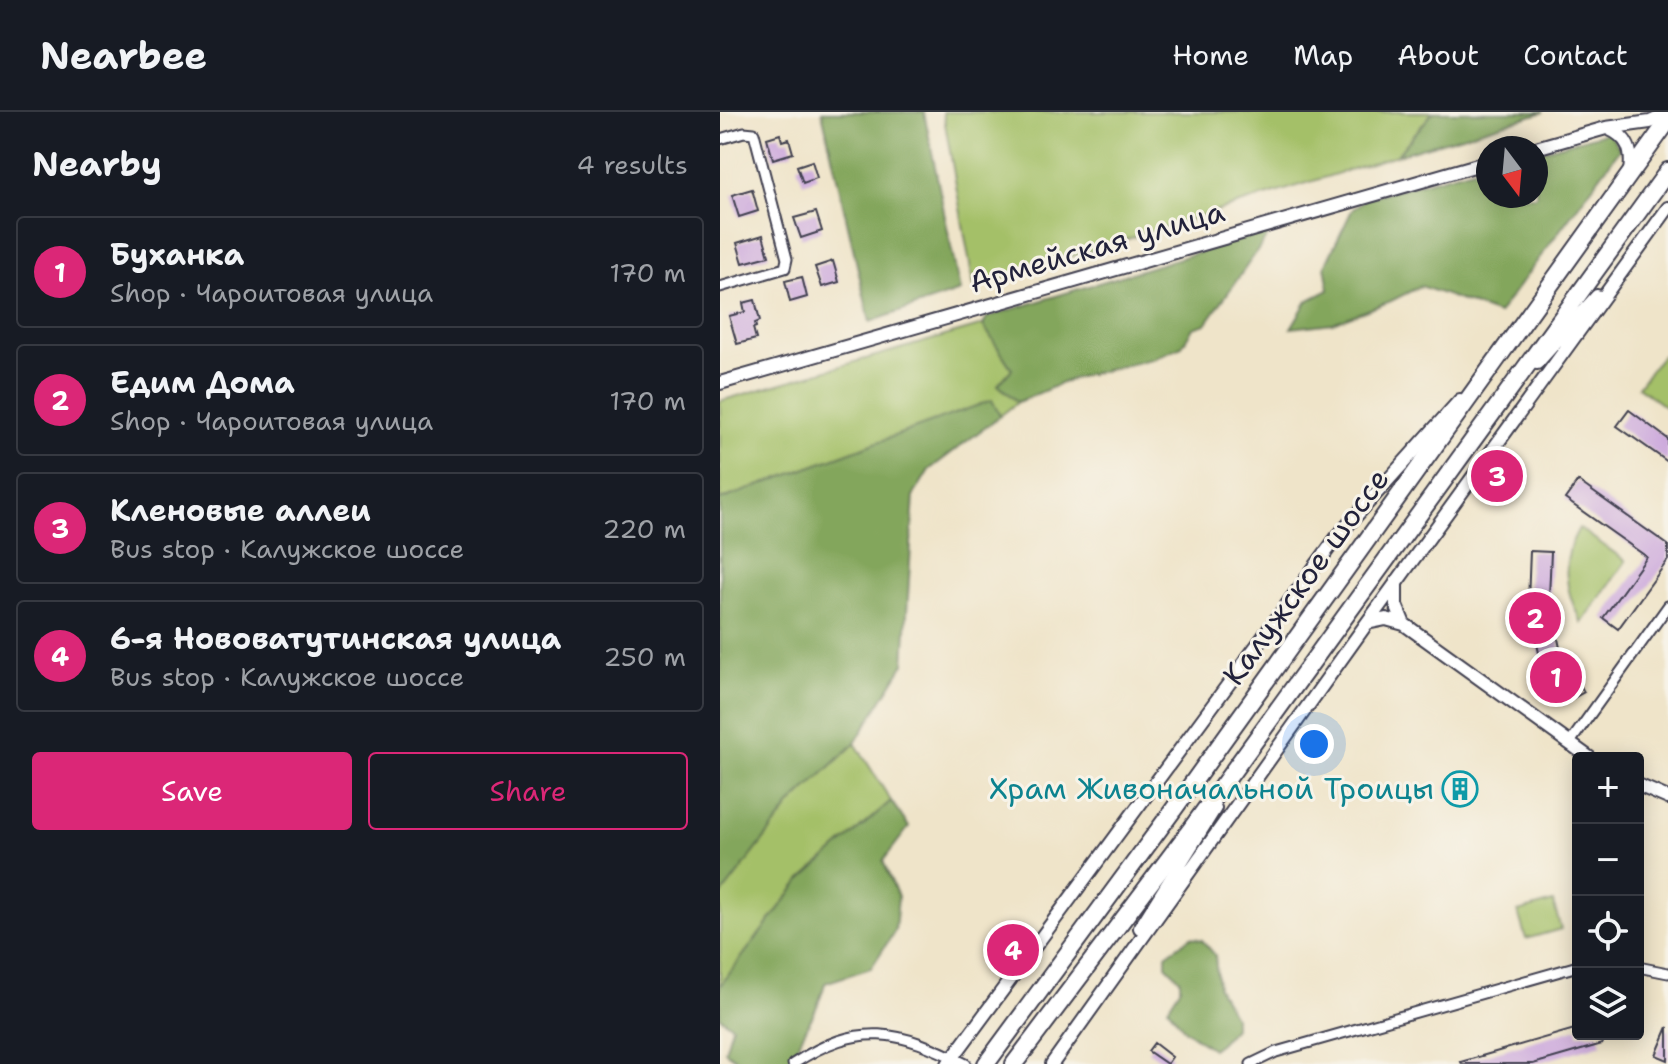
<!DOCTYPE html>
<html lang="en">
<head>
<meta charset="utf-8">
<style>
	:root { --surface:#171b24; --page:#20242c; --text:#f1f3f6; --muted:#9ea1a6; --line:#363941; --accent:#db2777 }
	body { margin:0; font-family:"Shantell Sans",sans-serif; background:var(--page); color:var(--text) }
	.controls { position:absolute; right:24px; bottom:24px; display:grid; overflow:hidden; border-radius:8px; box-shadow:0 4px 20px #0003 }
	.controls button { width:72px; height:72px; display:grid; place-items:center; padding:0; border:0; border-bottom:2px solid var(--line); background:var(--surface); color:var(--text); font:40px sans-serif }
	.compass { position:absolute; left:756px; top:24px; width:72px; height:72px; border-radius:50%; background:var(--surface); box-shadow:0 4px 20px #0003; rotate:164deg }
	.you { position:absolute; left:594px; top:632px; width:28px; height:28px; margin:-20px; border:6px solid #fff; border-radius:50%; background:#1a73e8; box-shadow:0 0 0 12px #1a73e833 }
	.badge { display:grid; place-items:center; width:52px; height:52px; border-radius:50%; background:var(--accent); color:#fff; font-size:26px; font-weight:700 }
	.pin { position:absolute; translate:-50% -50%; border:4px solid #fff; box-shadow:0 2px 8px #0006 }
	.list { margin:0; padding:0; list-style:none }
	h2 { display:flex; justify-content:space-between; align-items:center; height:104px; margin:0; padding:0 32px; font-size:34px }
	h2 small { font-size:26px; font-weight:400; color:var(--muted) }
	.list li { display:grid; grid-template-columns:52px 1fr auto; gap:24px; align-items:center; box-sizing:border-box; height:112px; margin:0 16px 16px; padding:0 16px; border:2px solid var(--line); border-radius:8px }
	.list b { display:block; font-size:30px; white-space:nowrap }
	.list p { margin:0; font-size:26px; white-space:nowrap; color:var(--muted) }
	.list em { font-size:26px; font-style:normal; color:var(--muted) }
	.actions { display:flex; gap:16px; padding:24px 32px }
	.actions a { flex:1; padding:18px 0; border:2px solid var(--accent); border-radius:8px; text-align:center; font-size:28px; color:var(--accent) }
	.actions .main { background:var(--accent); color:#fff }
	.icon { flex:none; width:44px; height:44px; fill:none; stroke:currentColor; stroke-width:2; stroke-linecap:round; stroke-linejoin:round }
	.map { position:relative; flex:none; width:948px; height:952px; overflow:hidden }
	header { display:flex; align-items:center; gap:48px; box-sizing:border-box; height:112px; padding:0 40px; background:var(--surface); border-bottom:2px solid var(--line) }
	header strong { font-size:38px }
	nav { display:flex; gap:44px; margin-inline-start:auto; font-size:28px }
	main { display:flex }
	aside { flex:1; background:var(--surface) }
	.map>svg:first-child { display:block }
	.green { fill:#a4c067; stroke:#637151; stroke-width:2 }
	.forest { fill:#83a65c; stroke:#52644c; stroke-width:2 }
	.building { fill:#cca9dc }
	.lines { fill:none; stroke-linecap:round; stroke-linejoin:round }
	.minor-casing { stroke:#413f50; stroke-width:13 }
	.tertiary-casing { stroke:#413f50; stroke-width:16 }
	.trunk-casing { stroke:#413f50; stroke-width:20 }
	.minor { stroke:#fff; stroke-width:9 }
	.tertiary { stroke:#fff; stroke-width:12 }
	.trunk { stroke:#fff; stroke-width:16 }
	.labels { text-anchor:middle; stroke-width:6; stroke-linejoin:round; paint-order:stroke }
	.street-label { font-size:30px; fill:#22223b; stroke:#f7f3e8 }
	.culture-label { font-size:30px; fill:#0d838f; stroke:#f7f3e8; text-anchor:end }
</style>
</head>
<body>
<header>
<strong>Nearbee</strong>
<nav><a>Home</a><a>Map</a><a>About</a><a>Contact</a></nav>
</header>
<main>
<aside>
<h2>Nearby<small>4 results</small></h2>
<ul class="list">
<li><span class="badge">1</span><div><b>Буханка</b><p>Shop · Чароитовая улица</p></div><em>170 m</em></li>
<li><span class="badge">2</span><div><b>Едим Дома</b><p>Shop · Чароитовая улица</p></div><em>170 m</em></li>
<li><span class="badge">3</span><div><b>Кленовые аллеи</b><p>Bus stop · Калужское шоссе</p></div><em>220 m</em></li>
<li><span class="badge">4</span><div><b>6-я Нововатутинская улица</b><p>Bus stop · Калужское шоссе</p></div><em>250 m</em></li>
</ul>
<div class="actions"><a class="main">Save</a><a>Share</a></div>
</aside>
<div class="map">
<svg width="948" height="952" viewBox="0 0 948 952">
	<rect width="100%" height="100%" fill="#f7f3e8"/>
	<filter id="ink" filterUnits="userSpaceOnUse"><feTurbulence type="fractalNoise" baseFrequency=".0125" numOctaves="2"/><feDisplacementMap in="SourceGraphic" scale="16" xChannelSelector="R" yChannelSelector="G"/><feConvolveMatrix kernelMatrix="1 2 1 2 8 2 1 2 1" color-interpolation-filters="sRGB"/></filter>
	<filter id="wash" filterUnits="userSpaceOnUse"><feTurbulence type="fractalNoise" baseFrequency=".006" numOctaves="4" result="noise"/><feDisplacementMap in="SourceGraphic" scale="32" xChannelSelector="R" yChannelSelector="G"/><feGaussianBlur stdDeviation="1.8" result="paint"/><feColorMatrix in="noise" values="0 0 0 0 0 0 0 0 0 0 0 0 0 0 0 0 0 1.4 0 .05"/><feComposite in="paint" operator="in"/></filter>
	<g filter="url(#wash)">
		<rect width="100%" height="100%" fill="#efe4c9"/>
		<!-- green -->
		<path class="green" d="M223,0H713L677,43L254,175Z
			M263,213L292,257L278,273L298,290L280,304L272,289L0,388V289Z
			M942,243L948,247V297L918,275Z
			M859,416L906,449L862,511C844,479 840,448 859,416Z
			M135,631L171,689L80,769L0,874V785L72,691Z
			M833,790L841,817L806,827L798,800Z"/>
		<!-- forest -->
		<path class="forest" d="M102,0H204L240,179L150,210Z
			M713,0H824L677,43Z
			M889,20L900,37L778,202L701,174L671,189L613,211L571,216L587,189L609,178L605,154L632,98L646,86L768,53V84H816V40Z
			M552,118L486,212L473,216L462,234L435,246L354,266L298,290L278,273L292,257L263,213L267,205Z
			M272,288L280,304L209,358L194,383L184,552L135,631L72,691L0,785V388Z
			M171,689L189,715L163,749L178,785L175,819L151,856L105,871C98,899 82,922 70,948L62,952H23L5,939L12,914L0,905V874L80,769Z
			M471,825L482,828L495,843L498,876L514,905V916L500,931L492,937L465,918L448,896L460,877V867L446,853V843Z"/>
		<g id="blocks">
			<!-- building -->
			<path class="building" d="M60,22L62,29L69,27L73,41L53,47L47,26Z
				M92,49L97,66L83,71L77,54Z
				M32,77L38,99L19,105L12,83Z
				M96,100L102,119L81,126L74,106Z
				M43,123L49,144L23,151L17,131Z
				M113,149L119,170L102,175L95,155Z
				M82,165L87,185L70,190L65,169Z
				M35,188L40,209L35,211L36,215L33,216L36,227L17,232L9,204L25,200L23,191Z
				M909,298L948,327V350L897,314Z
				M858,369L948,433V448L898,517L883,506L927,445L845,387Z
				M810,439L831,440L829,485L840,536L864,580L846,590L819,541L808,490Z
				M751,668L754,681L729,687L726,674Z
				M948,915V948L936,943Z
				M858,916V922H879L882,932L813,952H742L741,950Z
				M434,931L452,945L447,952L428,939Z"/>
		</g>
	</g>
	<g filter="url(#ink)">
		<use href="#blocks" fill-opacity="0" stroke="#413f50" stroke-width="2"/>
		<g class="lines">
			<defs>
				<path id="minor" d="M0,27L24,20L34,21L67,147L65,156L0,175
					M849,632L948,494
					M918,855L948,861
					M73,952C140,908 178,918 246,952
					M531,952L556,940L858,854"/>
				<path id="tertiary" d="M889,17C908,25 913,39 910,60
					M816,36L886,16L930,10L948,2
					M817,251L877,184
					M0,271L768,50
					M676,470V493L684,512
					M647,511L666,507L684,512L870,646
					M918,673L948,686
					M420,816L495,696
					M228,952L617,425L740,288
					M332,952L647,511L948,96"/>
				<path id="trunk" d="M266,952L451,701L948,9
					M294,952L471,717L948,59"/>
			</defs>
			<!-- minor casing -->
			<use href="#minor" class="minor-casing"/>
			<!-- tertiary casing -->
			<use href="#tertiary" class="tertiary-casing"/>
			<!-- trunk casing -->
			<use href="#trunk" class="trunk-casing"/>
			<!-- minor -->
			<use href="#minor" class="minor"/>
			<!-- tertiary -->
			<use href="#tertiary" class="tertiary"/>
			<!-- trunk -->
			<use href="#trunk" class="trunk"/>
		</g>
	</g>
	<!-- icons -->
	<defs>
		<symbol id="building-ring" viewBox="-11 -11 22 22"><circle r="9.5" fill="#f7f3e8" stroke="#0f9aa8" stroke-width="1.5"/><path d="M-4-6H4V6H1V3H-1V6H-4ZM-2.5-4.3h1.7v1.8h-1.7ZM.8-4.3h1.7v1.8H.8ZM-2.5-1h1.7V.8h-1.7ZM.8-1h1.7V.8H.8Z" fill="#0f9aa8"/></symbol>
	</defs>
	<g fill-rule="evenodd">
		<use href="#building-ring" x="720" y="657" width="40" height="40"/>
	</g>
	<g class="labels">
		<!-- street labels -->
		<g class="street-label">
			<text transform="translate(377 135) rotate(-16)" y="10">Армейская улица</text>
			<text transform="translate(586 465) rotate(-54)" y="10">Калужское шоссе</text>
		</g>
		<!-- culture labels -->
		<g class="culture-label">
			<text x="714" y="687">Храм Живоначальной Троицы</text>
		</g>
	</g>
</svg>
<div class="controls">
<button>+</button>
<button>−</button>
<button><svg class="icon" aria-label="locate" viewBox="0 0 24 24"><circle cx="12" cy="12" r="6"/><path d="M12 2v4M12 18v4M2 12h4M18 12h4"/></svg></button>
<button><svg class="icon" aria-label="layers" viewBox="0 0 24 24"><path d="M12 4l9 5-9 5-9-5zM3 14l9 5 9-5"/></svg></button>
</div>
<svg class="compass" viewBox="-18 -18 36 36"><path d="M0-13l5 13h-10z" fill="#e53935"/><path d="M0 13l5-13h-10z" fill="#9ea1a6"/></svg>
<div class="you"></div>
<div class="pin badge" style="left:836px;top:565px">1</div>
<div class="pin badge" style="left:815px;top:506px">2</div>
<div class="pin badge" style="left:777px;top:364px">3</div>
<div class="pin badge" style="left:293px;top:838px">4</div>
</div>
</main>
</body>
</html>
